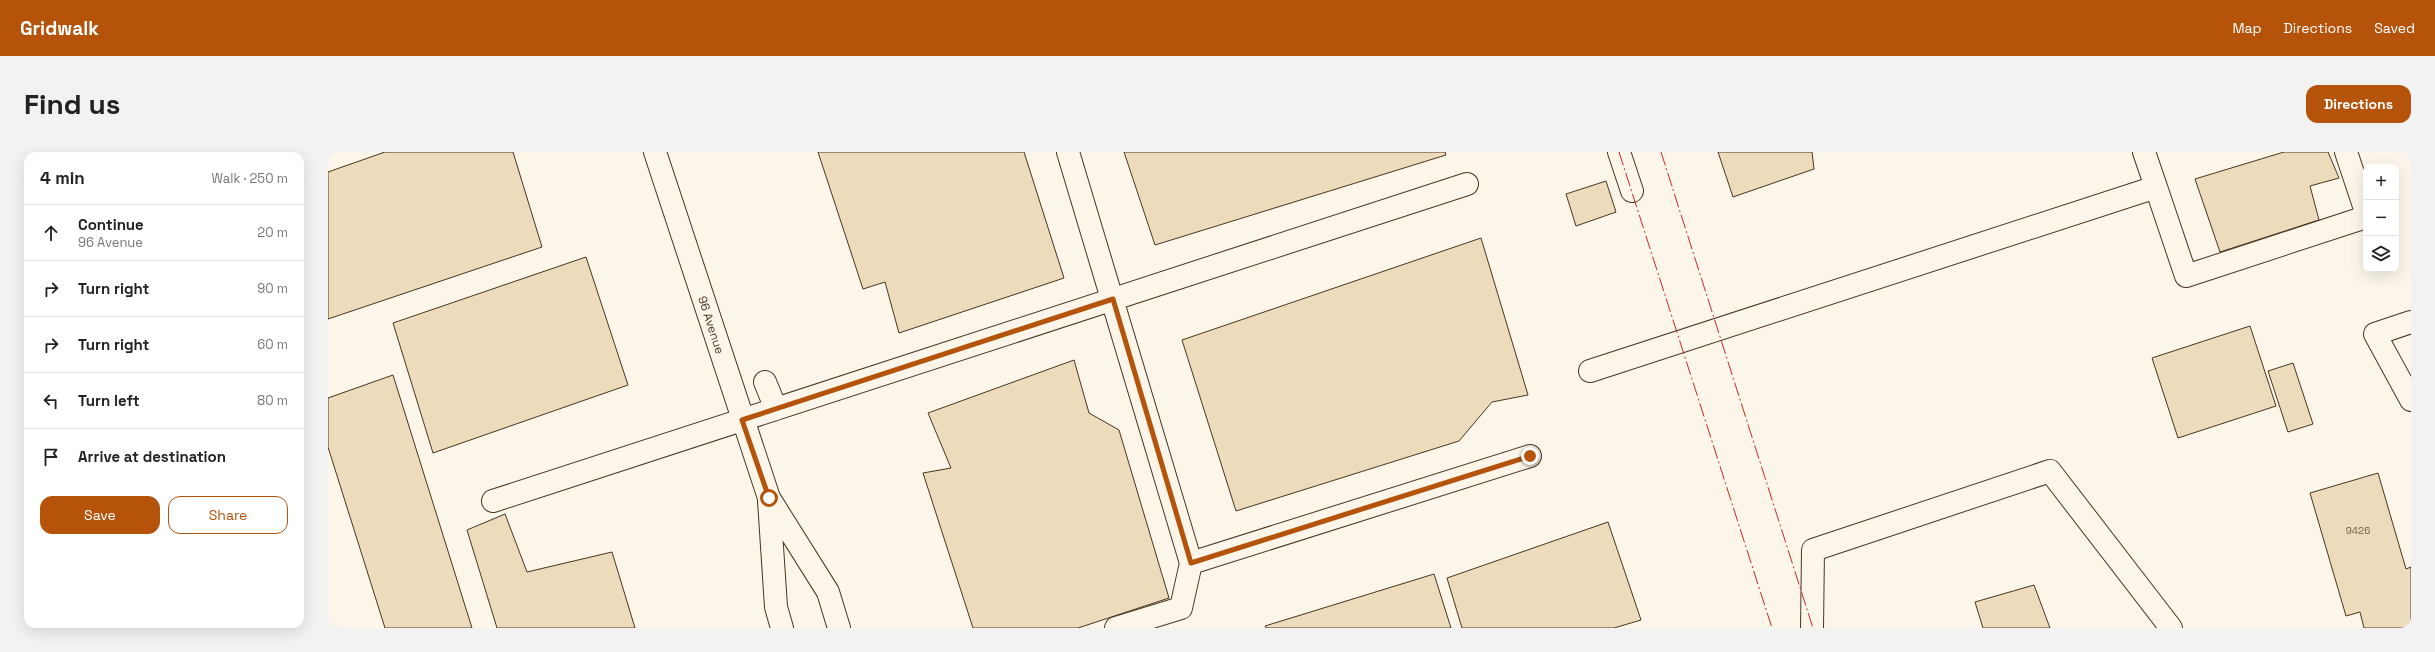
<!DOCTYPE html>
<html lang="en">
<head>
<meta charset="utf-8">
<style>
	:root { --surface:#fff; --page:#f2f2f2; --text:#222; --muted:#767676; --line:#e0e0e0; --accent:#b45309 }
	body { margin:0; font-family:"Space Grotesk",sans-serif; background:var(--page); color:var(--text) }
	.controls { position:absolute; right:12px; top:12px; display:grid; overflow:hidden; border-radius:8px; box-shadow:0 4px 16px #0002 }
	.controls button { width:36px; height:36px; display:grid; place-items:center; padding:0; border:0; border-bottom:1px solid var(--line); background:var(--surface); color:var(--text); font:20px sans-serif }
	.stop { position:absolute; width:12px; height:12px; margin:-9px; border:3px solid #b45309; border-radius:50%; background:#fff }
	.stop.end { background:#b45309; border-color:#fff; box-shadow:0 1px 4px #0008 }
	.list { margin:0; padding:0; list-style:none }
	h2 { display:flex; justify-content:space-between; align-items:center; height:52px; margin:0; padding:0 16px; font-size:17px }
	h2 small { font-size:13px; font-weight:400; color:var(--muted) }
	.list li { display:grid; grid-template-columns:26px 1fr auto; gap:12px; align-items:center; box-sizing:border-box; height:56px; padding:0 16px; border-top:1px solid var(--line) }
	.list b { display:block; font-size:15px; white-space:nowrap }
	.list p { margin:0; font-size:13px; white-space:nowrap; color:var(--muted) }
	.list em { font-size:13px; font-style:normal; color:var(--muted) }
	.actions { display:flex; gap:8px; padding:12px 16px }
	.actions a { flex:1; padding:9px 0; border:1px solid var(--accent); border-radius:12px; text-align:center; font-size:14px; color:var(--accent) }
	.actions .main { background:var(--accent); color:#fff }
	.icon { flex:none; width:22px; height:22px; fill:none; stroke:currentColor; stroke-width:2; stroke-linecap:round; stroke-linejoin:round }
	.map { position:relative; flex:none; width:2083px; height:476px; overflow:hidden; border-radius:12px }
	header { display:flex; align-items:center; gap:24px; box-sizing:border-box; height:56px; padding:0 20px; background:var(--accent); color:#fff }
	header strong { font-size:19px }
	nav { display:flex; gap:22px; margin-inline-start:auto; font-size:14px }
	.intro { display:flex; align-items:center; justify-content:space-between; box-sizing:border-box; height:96px; padding:0 24px }
	h1 { margin:0; font-size:28px }
	.button { padding:10px 18px; border-radius:12px; background:var(--accent); color:#fff; font-size:14px; font-weight:700 }
	main { display:flex; gap:24px; padding:0 24px }
	aside { flex:1; background:var(--surface); border-radius:12px; box-shadow:0 4px 16px #0002 }
	.map>svg:first-child { display:block }
	.building { fill:#ecdcbc; stroke:#4a3520 }
	.lines { fill:none; stroke-linecap:round; stroke-linejoin:round }
	.minor-casing { stroke:#4a3520; stroke-width:24 }
	.major-casing { stroke:#4a3520; stroke-width:24 }
	.minor { stroke:#fbf6e9; stroke-width:22 }
	.major { stroke:#fbf6e9; stroke-width:22 }
	.power { stroke:#c62828; stroke-width:1; stroke-dasharray:14 3 2 3; stroke-linecap:butt }
	.route { stroke:#b45309; stroke-width:5 }
	.labels { text-anchor:middle; stroke-width:3; stroke-linejoin:round; paint-order:stroke }
	.number-label { font-size:10px; fill:#725f47 }
	.street-label { font-size:12px; fill:#4a3520; stroke:#fbf6e9 }
</style>
</head>
<body>
<header>
<strong>Gridwalk</strong>
<nav><a>Map</a><a>Directions</a><a>Saved</a></nav>
</header>
<div class="intro"><h1>Find us</h1><a class="button">Directions</a></div>
<main>
<aside>
<h2>4 min<small>Walk · 250 m</small></h2>
<ul class="list">
<li><svg class="icon" aria-label="ahead" viewBox="0 0 24 24"><path d="M12 20V5M6 11l6-6 6 6"/></svg><div><b>Continue</b><p>96 Avenue</p></div><em>20 m</em></li>
<li><svg class="icon" aria-label="right" viewBox="0 0 24 24"><path d="M7 20v-9h11M14 6l5 5-5 5"/></svg><div><b>Turn right</b></div><em>90 m</em></li>
<li><svg class="icon" aria-label="right" viewBox="0 0 24 24"><path d="M7 20v-9h11M14 6l5 5-5 5"/></svg><div><b>Turn right</b></div><em>60 m</em></li>
<li><svg class="icon" aria-label="left" viewBox="0 0 24 24"><path d="M17 20v-9H6M10 6l-5 5 5 5"/></svg><div><b>Turn left</b></div><em>80 m</em></li>
<li><svg class="icon" aria-label="arrive" viewBox="0 0 24 24"><path d="M6 21V4h12l-3 4 3 4H6"/></svg><div><b>Arrive at destination</b></div></li>
</ul>
<div class="actions"><a class="main">Save</a><a>Share</a></div>
</aside>
<div class="map">
<svg width="2083" height="476" viewBox="0 0 2083 476">
	<rect width="100%" height="100%" fill="#fbf6e9"/>
	<!-- building -->
	<path class="building" d="M57,0H185L214,95L0,167V20Z
		M490,0H696L736,126L571,181L557,130L535,137Z
		M796,0H1117L1118,3L827,93Z
		M1390,0H1484L1486,17L1405,45Z
		M1956,0H2000L2011,26L1982,34L1991,68L1892,100L1867,27Z
		M1278,29L1288,60L1248,74L1238,42Z
		M1153,86L1200,243L1164,250L1131,289L908,359L854,188Z
		M258,105L300,233L105,301L65,171Z
		M1922,174L1948,254L1850,286L1824,206Z
		M746,208L761,261L791,278L841,446L750,476H645L595,321L623,316L600,261Z
		M1965,211L1985,272L1960,280L1940,219Z
		M65,223L144,476H57L0,295V246Z
		M2050,321L2078,417L2083,415V476H2036L2032,460L2018,464L1982,341Z
		M177,362L199,420L284,400L307,476H169L139,378Z
		M1280,370L1313,468L1286,476H1134L1119,426Z
		M1106,422L1123,476H938L937,474Z
		M1706,433L1722,476H1655L1647,450Z"/>
	<g class="lines">
		<defs>
			<path id="minor" d="M740,0L863,411L1202,304
				M1291,0L1304,39
				M2018,0L2038,60
				M1828,35L1858,124L2038,65
				M2083,170L2047,182L2083,248
				M1262,219L1828,35L1816,0
				M437,230L448,257
				M165,349L1139,32
				M788,476L853,456L863,411
				M1484,476L1485,398L1722,319L1843,476"/>
			<path id="major" d="M327,0L441,346L500,440L511,476
				M441,349L448,455L454,476"/>
		</defs>
		<!-- minor casing -->
		<use href="#minor" class="minor-casing"/>
		<!-- major casing -->
		<use href="#major" class="major-casing"/>
		<!-- minor -->
		<use href="#minor" class="minor"/>
		<!-- major -->
		<use href="#major" class="major"/>
		<!-- power -->
		<path class="power" d="M1291,0L1444,476
			M1333,0L1485,476"/>
	</g>
	<g class="lines">
		<!-- route -->
		<path class="route" d="M441,346L414,268L785,147L863,411L1202,304"/>
	</g>
	<g class="labels">
		<!-- number labels -->
		<g class="number-label">
			<text x="2030" y="382">9426</text>
		</g>
		<!-- street labels -->
		<g class="street-label">
			<text transform="translate(383 173) rotate(72)" y="4">96 Avenue</text>
		</g>
	</g>
</svg>
<div class="controls">
<button>+</button>
<button>−</button>
<button><svg class="icon" aria-label="layers" viewBox="0 0 24 24"><path d="M12 4l9 5-9 5-9-5zM3 14l9 5 9-5"/></svg></button>
</div>
<div class="stop" style="left:441px;top:346px"></div>
<div class="stop end" style="left:1202px;top:304px"></div>
</div>
</main>
</body>
</html>
